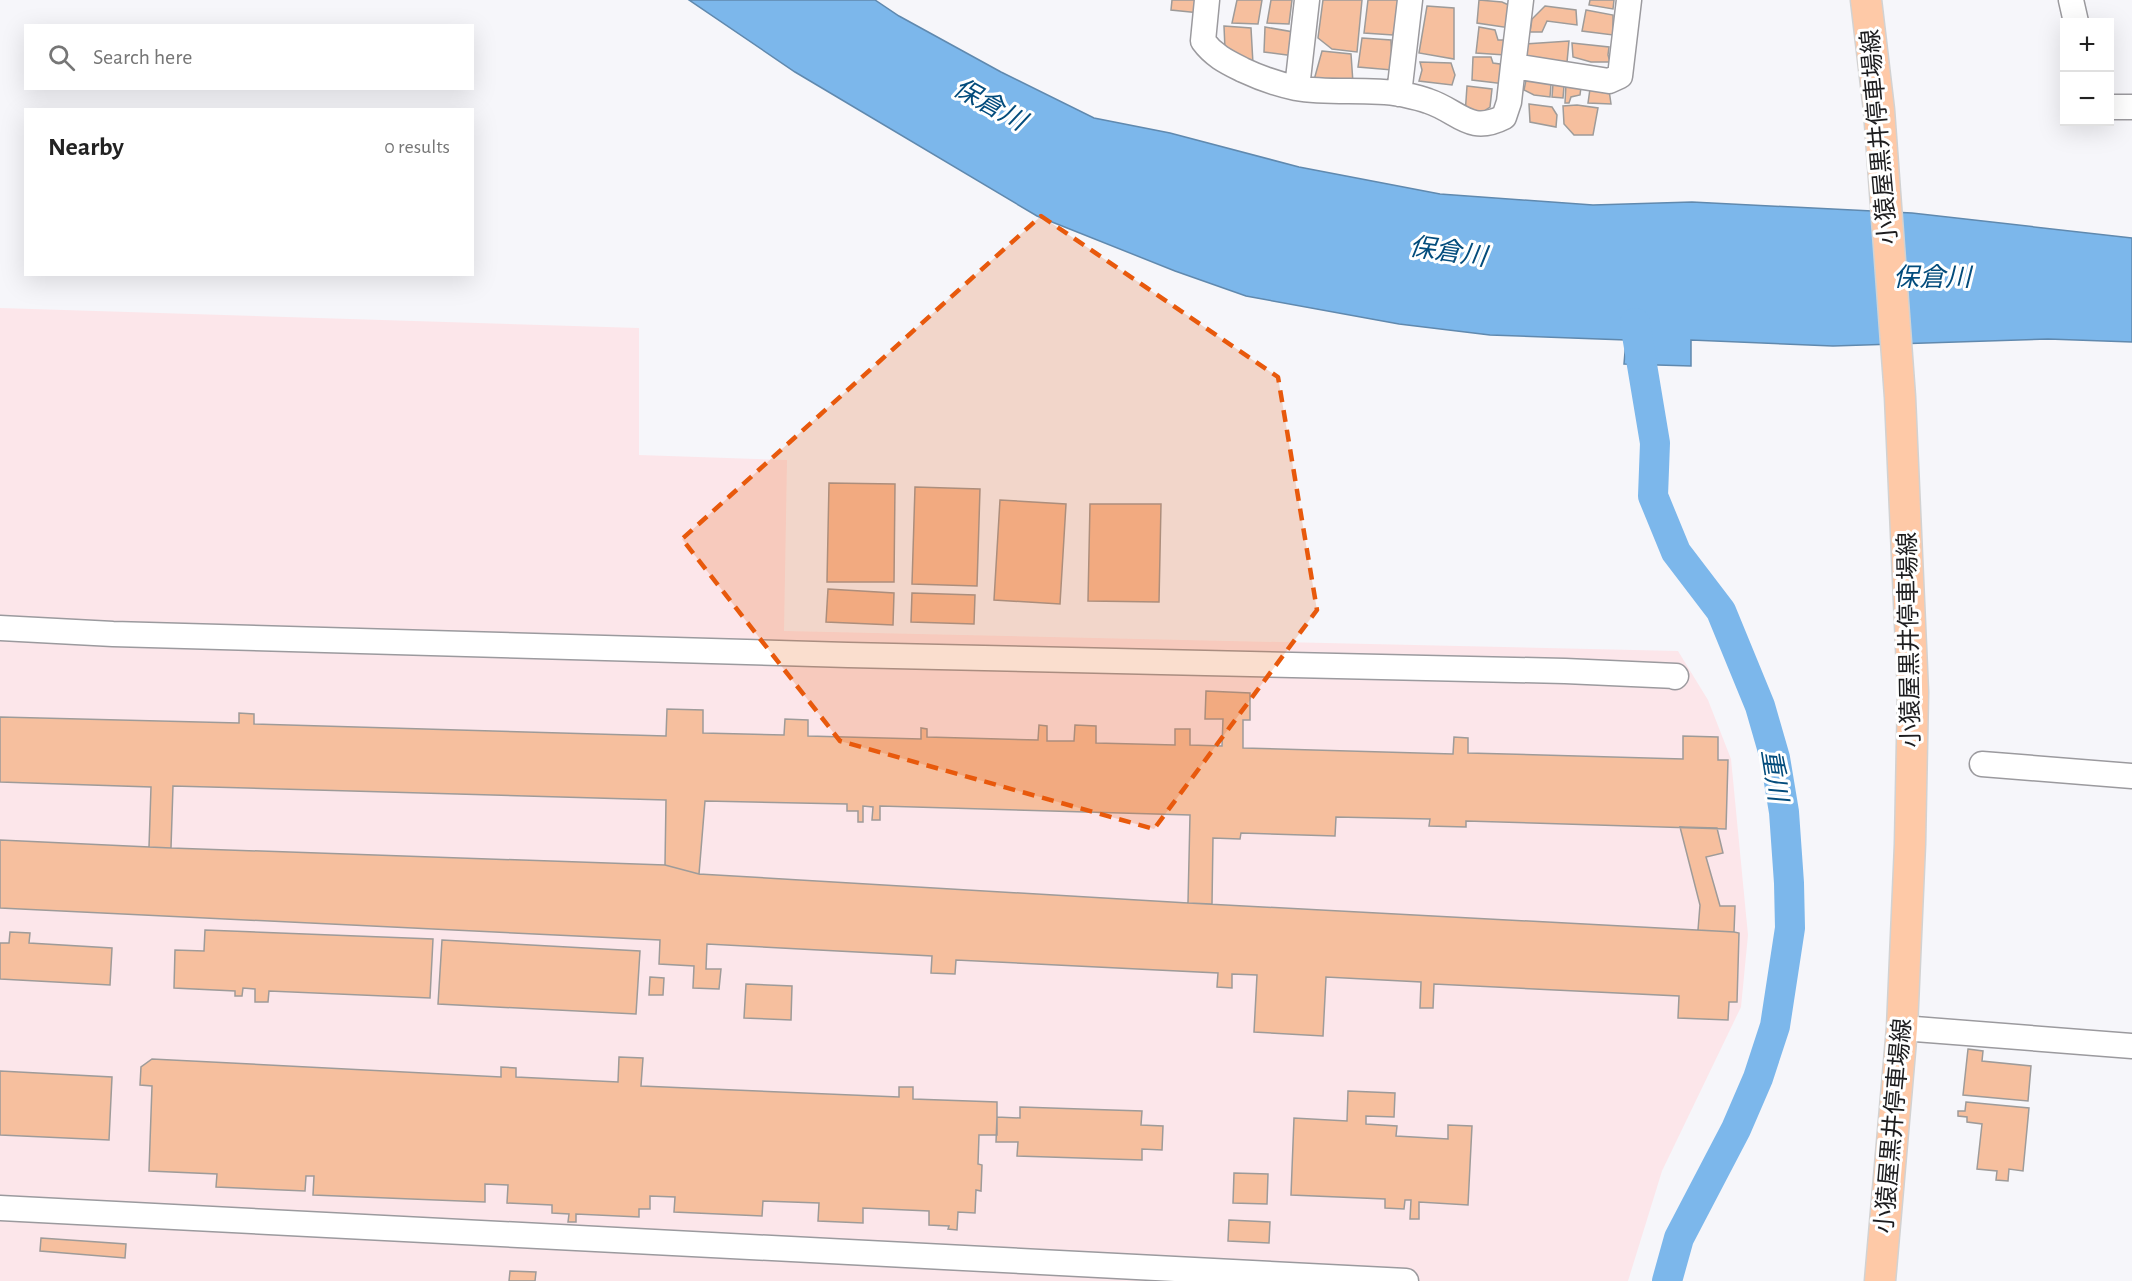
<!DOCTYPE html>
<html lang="en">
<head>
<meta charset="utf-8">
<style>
	:root { --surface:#fff; --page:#f6f6f6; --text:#222; --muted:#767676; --line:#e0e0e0 }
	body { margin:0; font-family:"Alegreya Sans","Noto Sans JP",sans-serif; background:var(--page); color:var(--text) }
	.controls { position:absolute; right:18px; top:18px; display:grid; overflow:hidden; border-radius:0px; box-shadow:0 6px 24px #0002 }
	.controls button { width:54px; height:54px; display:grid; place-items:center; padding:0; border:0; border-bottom:2px solid var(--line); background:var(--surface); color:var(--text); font:30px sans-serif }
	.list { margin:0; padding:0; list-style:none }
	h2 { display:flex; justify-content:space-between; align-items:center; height:78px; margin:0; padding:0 24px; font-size:26px }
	h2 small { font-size:20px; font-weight:400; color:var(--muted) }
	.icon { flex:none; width:33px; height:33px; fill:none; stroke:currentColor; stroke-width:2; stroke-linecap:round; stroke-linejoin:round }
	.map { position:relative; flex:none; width:2132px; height:1281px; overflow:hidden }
	.search { position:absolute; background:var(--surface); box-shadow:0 6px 24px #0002; left:24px; top:24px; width:450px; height:66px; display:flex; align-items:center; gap:15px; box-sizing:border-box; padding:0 21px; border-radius:0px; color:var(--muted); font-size:22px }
	.panel { position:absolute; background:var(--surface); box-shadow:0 6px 24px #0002; left:24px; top:108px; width:450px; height:168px; border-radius:0px }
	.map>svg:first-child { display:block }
	.industrial { fill:#fce6ea }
	.water { fill:#7cb7eb; stroke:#6089ae; stroke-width:1.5 }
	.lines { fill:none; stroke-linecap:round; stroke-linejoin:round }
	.river { stroke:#7cb7eb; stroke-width:30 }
	.building { fill:#f6bf9e; stroke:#9e9b99; stroke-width:1.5 }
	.minor-casing { stroke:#9b9a9e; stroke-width:27 }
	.major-casing { stroke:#d2d2d2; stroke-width:33 }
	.minor { stroke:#fff; stroke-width:24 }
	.major { stroke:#fec9a7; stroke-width:30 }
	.marked { fill:#e8590c; fill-opacity:0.2; stroke:#e8590c; stroke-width:4.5; stroke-dasharray:12 8; stroke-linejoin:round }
	.labels { text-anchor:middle; stroke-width:6; stroke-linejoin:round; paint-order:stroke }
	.street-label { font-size:24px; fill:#1d1d1f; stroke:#fff }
	.water-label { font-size:26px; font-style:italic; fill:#034c7c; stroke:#fff }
</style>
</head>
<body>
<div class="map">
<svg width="2132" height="1281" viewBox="0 0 2132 1281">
	<rect width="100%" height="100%" fill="#f6f6fa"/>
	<!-- industrial -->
	<path class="industrial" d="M0,308L639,328V455L787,460L784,631L1678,651L1708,700L1731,759L1748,935L1741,1007L1662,1171L1628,1281H0Z"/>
	<!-- water -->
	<path class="water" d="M689,0H875L899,16L1001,72L1094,118L1170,133L1299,167L1440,194L1593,205L1692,202L1912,213L2132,238V342L2048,339L1833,346L1691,340V366L1624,364L1626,340L1490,335L1399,324L1246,296L1175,271L1037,216L795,72Z"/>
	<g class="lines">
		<!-- river -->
		<path class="river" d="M1635,323L1655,443L1653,496L1676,552L1721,611L1760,706L1775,758L1784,812L1789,883L1790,928L1775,1026L1758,1078L1736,1129L1679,1238L1667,1281"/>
	</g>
	<!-- building -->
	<path class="building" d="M1172,0H1203L1200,13L1171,10Z
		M1237,0H1262L1258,24L1232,23Z
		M1271,0H1292L1289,24L1267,23Z
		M1323,0H1362L1357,52L1332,49L1318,38Z
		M1368,0H1400L1393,35L1364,33Z
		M1479,0L1502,2L1511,6L1510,28L1477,23Z
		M1590,0H1614L1613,9L1589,5Z
		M1427,6L1454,8V59L1419,53Z
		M1545,6L1576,10L1577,25L1547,21L1542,32H1530L1532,19Z
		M1586,10L1613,15V35L1582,31Z
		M1224,26L1251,28L1253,64L1225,49Z
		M1265,27L1299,33V54L1287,55L1264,52Z
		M1479,27L1495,30L1498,40H1507L1505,55L1476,53Z
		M1362,38L1391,40L1392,70L1358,67Z
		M1569,41L1567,62L1540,64L1522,57L1525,44Z
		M1572,43L1609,47L1608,55L1610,62H1591L1573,57Z
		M1322,51L1351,54L1353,83L1314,80Z
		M1473,57H1491L1493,63L1507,65L1505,84L1472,80Z
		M1420,62L1451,63L1455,75L1452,85L1419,81L1422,70Z
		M1526,80L1551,84L1550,97L1534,95L1524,90Z
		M1553,84L1564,86L1563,98L1552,97Z
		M1566,84L1581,87L1580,95L1571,97L1569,103H1565Z
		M1467,86L1492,89L1490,107L1478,115H1465Z
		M1590,89L1609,90L1611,104L1588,103Z
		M1529,104L1552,107L1557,115L1556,127L1530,122Z
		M1577,105L1598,108L1593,135H1574L1564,124L1563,106Z
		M829,483L895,484L894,582H827Z
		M915,487L980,489L977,586L912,584Z
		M1000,500L1066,504L1060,604L994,600Z
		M1090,504H1161L1159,602L1088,601Z
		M828,589L894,593L893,625L826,622Z
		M912,593L975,595L974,624L911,622Z
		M1206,691L1250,693V720H1243V748L1453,754L1454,737L1468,738V753L1683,759V736L1718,737V760H1728L1726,829L1466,821V827L1429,826L1430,819L1336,817L1335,836L1241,833L1240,839L1213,838L1212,904L1188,903L1190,815L880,806V820H872L873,807L863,806V822H858V811H847V804L705,801L699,874L665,865L666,800L173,786L171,848L149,847L151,787L0,782V717L239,723V713L254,714V724L666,736L667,709L703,710V733L784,735L785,719L808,720V736L921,739V728L927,729V737L1038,740L1039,725L1047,726V741H1074L1075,725L1096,726V743L1175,745V729H1190V745L1222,746L1223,719H1205Z
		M1680,827L1717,828L1723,853L1706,857L1720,906H1735L1734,932L1698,930L1700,905Z
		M0,840L171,848L665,865L699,874L1188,903L1734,932L1739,933L1737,1002H1729L1728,1020L1678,1018L1679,996L1434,984L1433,1008H1420L1421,982L1326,977L1323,1036L1254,1032L1257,975L1232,974V988L1217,987L1218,973L956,960L955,974L931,973L932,956L707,944L706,969H721L719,989L693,988L694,966L659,964L660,940L0,908Z
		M205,930L433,939L430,998L269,991L268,1002H255V989L243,988L242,996H235V991L174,988L175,950L204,951Z
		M10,932L30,933L29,943L112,948L110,985L0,979V943H9Z
		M442,940L640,951L636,1014L438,1004Z
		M650,977L664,978L663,995H649Z
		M746,984L792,986L791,1020L744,1018Z
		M1968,1049L1983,1051L1982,1061L2031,1066L2028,1101L1963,1095Z
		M619,1057L643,1058L641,1086L899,1097V1087H913V1099L997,1102V1135H979L978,1164L982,1165L981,1191L976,1190L975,1213L958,1212L957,1230L948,1229L949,1226L929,1225V1211L863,1208V1223L818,1221L819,1203L763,1201L762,1216L674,1212L675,1197L650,1196V1209H639V1217L576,1214V1222H568L569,1214L552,1213V1205L507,1203L508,1185L485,1184V1202L313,1195L314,1176H306L305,1191L216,1187L217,1174L149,1171L152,1086L140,1085L141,1067L152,1059L501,1077V1067L516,1068V1077L618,1082Z
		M0,1071L112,1077L109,1140L0,1135Z
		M1348,1091L1395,1093L1394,1117L1366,1116V1124L1397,1126L1396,1136L1448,1139V1125L1472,1126L1468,1205L1419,1202V1219H1410L1411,1200H1405L1404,1209L1385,1208V1199L1291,1195L1294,1118L1347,1121Z
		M1966,1102L2029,1108L2023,1171L2009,1169L2008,1181L1996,1180L1997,1171L1977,1169L1982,1124L1967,1122V1117L1958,1116V1111H1965Z
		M1020,1107L1142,1111L1141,1125L1163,1126L1162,1150L1142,1149V1160L1017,1156L1018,1142H996L997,1117L1020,1118Z
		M1234,1173L1268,1174L1267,1204L1233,1203Z
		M1229,1220L1270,1222L1269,1243L1228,1241Z
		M41,1238L126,1244L125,1258L40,1251Z
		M510,1271L536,1272L535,1281H509Z"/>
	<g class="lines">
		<defs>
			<path id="minor" d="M1207,0L1203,41C1214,56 1227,62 1243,70C1260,78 1277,84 1296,88C1330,94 1367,88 1401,94C1410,96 1420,98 1428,101C1459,111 1469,135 1504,117L1509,102L1513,66L1609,81L1620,76L1629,0
				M2071,0L2076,22
				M1513,66L1521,0
				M1297,88L1307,0
				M1399,94L1410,0
				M2110,107H2132
				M0,628L113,634L848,655L1565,671L1676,676L1675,677
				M1982,764L2132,776
				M1902,1028L2132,1046
				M0,1208L1406,1281"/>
			<path id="major" d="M1866,0L1879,110L1900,397L1913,692L1910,844L1902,1028L1880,1281"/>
		</defs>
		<!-- minor casing -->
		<use href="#minor" class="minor-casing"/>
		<!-- major casing -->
		<use href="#major" class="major-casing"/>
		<!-- minor -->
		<use href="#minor" class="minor"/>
		<!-- major -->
		<use href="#major" class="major"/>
	</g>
	<!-- marked area -->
	<path class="marked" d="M1041,216L1278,377L1317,610L1154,829L840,741L682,539Z"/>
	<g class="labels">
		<!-- street labels -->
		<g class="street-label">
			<text transform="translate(1879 137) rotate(-95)" y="8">小猿屋黒井停車場線</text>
			<text transform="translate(1909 640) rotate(-91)" y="8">小猿屋黒井停車場線</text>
			<text transform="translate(1893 1126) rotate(-85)" y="8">小猿屋黒井停車場線</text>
		</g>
		<!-- water labels -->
		<g class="water-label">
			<text transform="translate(990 104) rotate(29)" y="9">保倉川</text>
			<text transform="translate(1448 251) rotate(8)" y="9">保倉川</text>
			<text x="1932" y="286">保倉川</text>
			<text transform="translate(1775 775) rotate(81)" y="9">重川</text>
		</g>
	</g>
</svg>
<div class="controls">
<button>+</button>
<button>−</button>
</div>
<div class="search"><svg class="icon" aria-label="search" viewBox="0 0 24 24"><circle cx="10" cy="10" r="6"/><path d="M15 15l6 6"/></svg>Search here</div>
<section class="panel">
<h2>Nearby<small>0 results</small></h2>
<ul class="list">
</ul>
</section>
</div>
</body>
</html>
